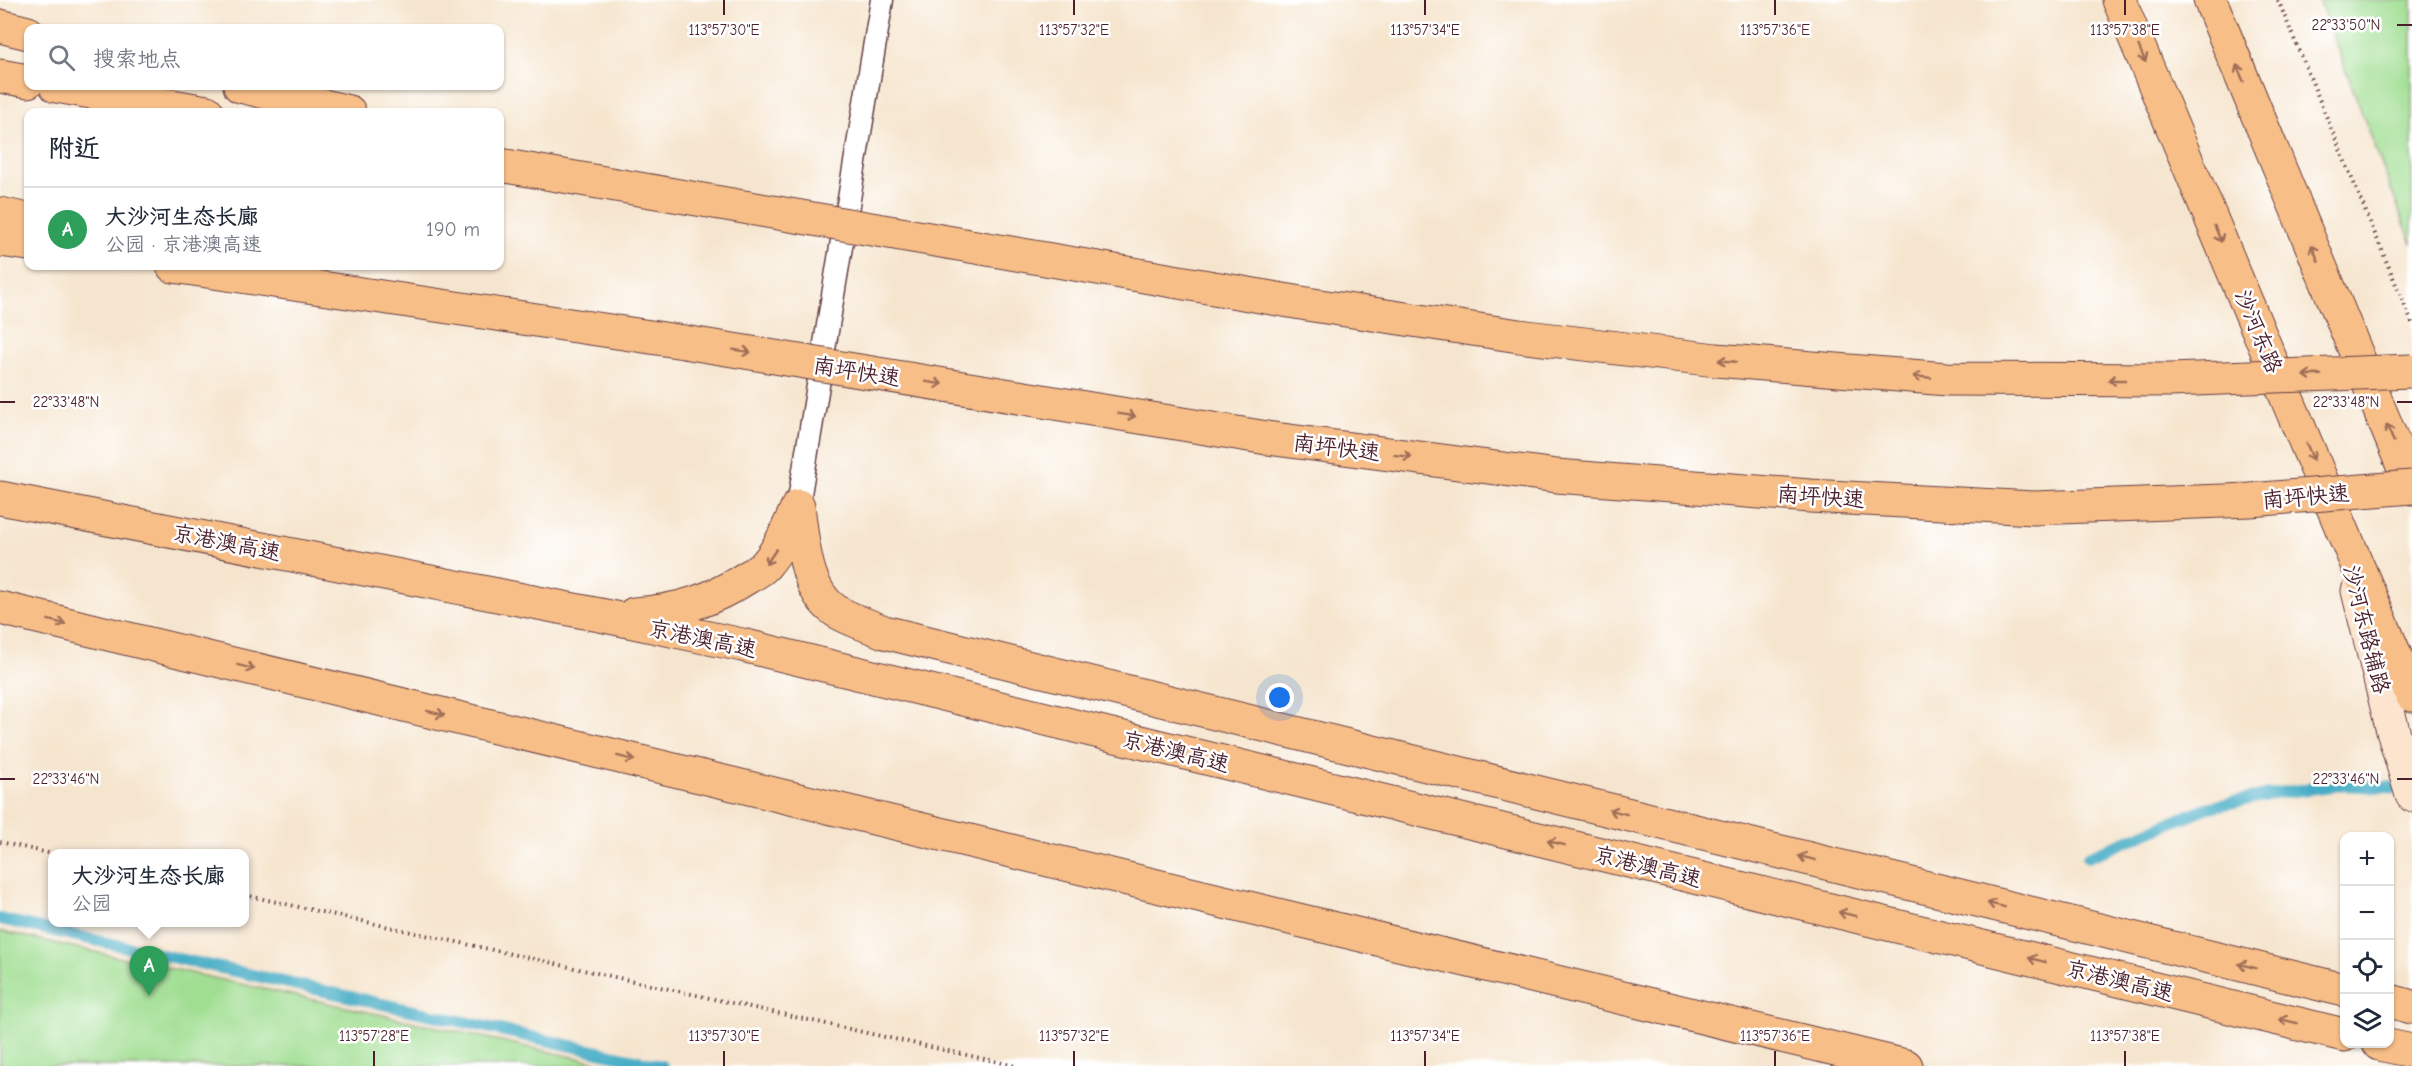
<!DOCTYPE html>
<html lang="zh">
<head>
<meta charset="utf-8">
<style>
	:root { --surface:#fff; --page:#f6f6f7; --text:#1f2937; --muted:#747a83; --line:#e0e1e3; --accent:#1a73e8 }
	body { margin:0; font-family:"Comic Neue","LXGW WenKai TC",sans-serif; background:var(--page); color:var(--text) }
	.controls { position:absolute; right:18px; bottom:18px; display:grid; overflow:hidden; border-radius:12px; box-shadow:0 2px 4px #0004 }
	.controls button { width:54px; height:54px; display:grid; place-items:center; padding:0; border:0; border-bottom:2px solid var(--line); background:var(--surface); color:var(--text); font:30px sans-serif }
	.you { position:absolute; left:1280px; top:698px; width:21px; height:21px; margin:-15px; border:4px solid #fff; border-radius:50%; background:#1a73e8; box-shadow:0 0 0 9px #1a73e833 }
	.badge { display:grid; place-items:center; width:39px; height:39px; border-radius:50%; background:var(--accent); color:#fff; font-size:20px; font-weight:700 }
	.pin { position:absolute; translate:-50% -50px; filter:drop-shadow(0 2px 3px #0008) }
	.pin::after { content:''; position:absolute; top:32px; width:21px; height:18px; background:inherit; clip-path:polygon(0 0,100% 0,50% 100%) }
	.popup { position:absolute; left:48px; top:849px; width:201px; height:78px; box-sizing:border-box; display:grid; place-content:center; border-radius:12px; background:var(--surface); filter:drop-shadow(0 2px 4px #0005); font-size:20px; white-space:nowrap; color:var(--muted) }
	.popup b { font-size:22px; color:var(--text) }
	.popup::after { content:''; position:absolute; left:50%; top:100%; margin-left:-12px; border:12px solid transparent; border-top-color:var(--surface) }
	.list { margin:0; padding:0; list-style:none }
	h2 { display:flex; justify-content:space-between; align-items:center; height:78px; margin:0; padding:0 24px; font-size:26px }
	h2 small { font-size:20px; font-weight:400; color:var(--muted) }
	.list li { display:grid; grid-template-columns:39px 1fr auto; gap:18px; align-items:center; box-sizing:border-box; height:84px; padding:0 24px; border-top:2px solid var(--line) }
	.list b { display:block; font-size:22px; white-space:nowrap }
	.list p { margin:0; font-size:20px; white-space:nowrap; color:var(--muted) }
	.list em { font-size:20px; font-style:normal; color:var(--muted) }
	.icon { flex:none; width:33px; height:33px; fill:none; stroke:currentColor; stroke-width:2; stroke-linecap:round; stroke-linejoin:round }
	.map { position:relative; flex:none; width:2412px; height:1066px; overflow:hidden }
	.search { position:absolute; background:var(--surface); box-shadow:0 2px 4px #0004; left:24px; top:24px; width:480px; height:66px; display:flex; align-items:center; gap:15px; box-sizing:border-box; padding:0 21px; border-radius:12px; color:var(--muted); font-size:22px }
	.panel { position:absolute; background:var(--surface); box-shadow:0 2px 4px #0004; left:24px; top:108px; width:480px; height:162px; border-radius:12px }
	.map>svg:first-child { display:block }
	.green { fill:#a0de92; stroke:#757e5e; stroke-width:1.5 }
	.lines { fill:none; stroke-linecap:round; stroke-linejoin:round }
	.stream { stroke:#46adc6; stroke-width:12 }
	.service-casing { stroke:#643d43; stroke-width:25 }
	.secondary-casing { stroke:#643d43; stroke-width:35 }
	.primary-casing { stroke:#643d43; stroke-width:35 }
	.trunk-casing { stroke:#643d43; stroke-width:35 }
	.motorway-casing { stroke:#643d43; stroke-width:35 }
	.path { stroke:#643d43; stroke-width:4; stroke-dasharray:1.5 4.5; stroke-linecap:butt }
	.service { stroke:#fff; stroke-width:22 }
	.secondary { stroke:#fce5cf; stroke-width:33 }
	.primary { stroke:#f7be87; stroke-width:33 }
	.trunk { stroke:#f7be87; stroke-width:33 }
	.motorway { stroke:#f7be87; stroke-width:33 }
	.trunk-bridge-casing { stroke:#643d43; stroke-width:35; stroke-linecap:butt }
	.trunk-bridge { stroke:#f7be87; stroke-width:33 }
	.oneway { stroke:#a06e59 }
	.ticks { fill:none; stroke:#4a1f2b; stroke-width:2 }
	.labels { text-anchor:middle; stroke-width:5; stroke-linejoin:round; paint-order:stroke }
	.street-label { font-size:22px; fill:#4a1f2b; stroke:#fff }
	.ticks-label { font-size:15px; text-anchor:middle; fill:#4a1f2b; stroke:#fff; stroke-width:5; stroke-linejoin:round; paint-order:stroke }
</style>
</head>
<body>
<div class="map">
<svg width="2412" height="1066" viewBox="0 0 2412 1066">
	<rect width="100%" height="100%" fill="#fff"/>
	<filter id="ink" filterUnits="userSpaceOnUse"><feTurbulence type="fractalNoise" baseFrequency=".0167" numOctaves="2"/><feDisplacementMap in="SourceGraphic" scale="12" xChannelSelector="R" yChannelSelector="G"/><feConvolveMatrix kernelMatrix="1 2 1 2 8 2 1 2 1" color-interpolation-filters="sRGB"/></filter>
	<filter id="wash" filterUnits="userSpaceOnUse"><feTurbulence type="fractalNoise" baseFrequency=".008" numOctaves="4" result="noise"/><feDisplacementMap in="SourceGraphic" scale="24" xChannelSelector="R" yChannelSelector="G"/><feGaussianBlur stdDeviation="1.35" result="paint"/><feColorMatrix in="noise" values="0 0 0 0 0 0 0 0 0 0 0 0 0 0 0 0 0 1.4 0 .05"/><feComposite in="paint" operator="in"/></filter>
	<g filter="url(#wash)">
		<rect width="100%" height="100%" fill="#f6e5ce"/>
		<!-- green -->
		<path class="green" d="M2319,0H2412V244Z
			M0,931L596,1062L597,1066H0Z"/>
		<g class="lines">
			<!-- stream -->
			<path class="stream" d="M2088,857L2206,808L2278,793L2339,785L2408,788
				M0,919L662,1066"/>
		</g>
	</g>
	<g filter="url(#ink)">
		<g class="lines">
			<defs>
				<path id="service" d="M798,506L882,0"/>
				<path id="secondary" d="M2358,591L2393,731L2412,795"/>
				<path id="primary" d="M2119,0L2412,695
					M2210,0L2412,488"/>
				<path id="trunk" d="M0,26L28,33
					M0,76L28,81
					M56,86L207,112
					M240,86L349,112
					M0,214L28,220
					M0,240L28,244
					M173,266L684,342"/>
				<path id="motorway" d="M0,498L605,616L742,645L2344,1035
					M798,506C803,541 804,595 841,614C854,621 870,626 884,632L2344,990
					M0,608L1906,1066
					M634,614C678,611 711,601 748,577C755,573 763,569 767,563C781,547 789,525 798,506
					M2390,1001L2412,1007
					M2379,1044L2412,1051"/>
			</defs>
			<!-- service casing -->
			<use href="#service" class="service-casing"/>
			<!-- secondary casing -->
			<use href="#secondary" class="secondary-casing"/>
			<!-- primary casing -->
			<use href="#primary" class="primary-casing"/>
			<!-- trunk casing -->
			<use href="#trunk" class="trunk-casing"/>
			<!-- motorway casing -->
			<use href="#motorway" class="motorway-casing"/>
			<!-- path -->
			<path class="path" d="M2278,0L2412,323
				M0,842L53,854
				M245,895L1016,1066"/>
			<!-- service -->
			<use href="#service" class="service"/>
			<!-- secondary -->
			<use href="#secondary" class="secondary"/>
			<!-- primary -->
			<use href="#primary" class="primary"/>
			<!-- trunk -->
			<use href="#trunk" class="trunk"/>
			<!-- motorway -->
			<use href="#motorway" class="motorway"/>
			<defs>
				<path id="trunk-bridge" d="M500,165L1313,305L1519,336L1716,360L1947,379L2170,380L2412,371
					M684,342L1267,438L1557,476L1810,496L2034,508L2250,500L2412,487"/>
			</defs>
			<!-- trunk-bridge casing -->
			<use href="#trunk-bridge" class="trunk-bridge-casing"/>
			<!-- trunk-bridge -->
			<use href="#trunk-bridge" class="trunk-bridge"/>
		</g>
		<!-- one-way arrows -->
		<defs><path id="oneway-shaft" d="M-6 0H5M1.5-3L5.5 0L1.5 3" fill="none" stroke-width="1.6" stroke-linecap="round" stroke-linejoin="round" transform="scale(1.5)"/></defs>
		<g class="oneway">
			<use href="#oneway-shaft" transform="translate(2142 54) rotate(67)"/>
			<use href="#oneway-shaft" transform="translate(2240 73) rotate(-113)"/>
			<use href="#oneway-shaft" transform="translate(2218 234) rotate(67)"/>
			<use href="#oneway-shaft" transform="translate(2315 253) rotate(-113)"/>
			<use href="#oneway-shaft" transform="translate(742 351) rotate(9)"/>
			<use href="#oneway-shaft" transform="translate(1727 361) rotate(-175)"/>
			<use href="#oneway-shaft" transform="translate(2312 375) rotate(178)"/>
			<use href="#oneway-shaft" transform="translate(1922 377) rotate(-175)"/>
			<use href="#oneway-shaft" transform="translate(2117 380) rotate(-180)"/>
			<use href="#oneway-shaft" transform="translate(934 383) rotate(9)"/>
			<use href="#oneway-shaft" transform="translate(1127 415) rotate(9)"/>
			<use href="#oneway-shaft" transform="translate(2390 433) rotate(-113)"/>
			<use href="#oneway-shaft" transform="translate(2310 452) rotate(67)"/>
			<use href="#oneway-shaft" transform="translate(1403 456) rotate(7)"/>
			<use href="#oneway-shaft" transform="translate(771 557) rotate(124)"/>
			<use href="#oneway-shaft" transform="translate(57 622) rotate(14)"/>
			<use href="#oneway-shaft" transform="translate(246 667) rotate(14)"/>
			<use href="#oneway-shaft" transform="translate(436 713) rotate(14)"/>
			<use href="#oneway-shaft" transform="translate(626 758) rotate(14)"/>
			<use href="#oneway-shaft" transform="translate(1618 812) rotate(-166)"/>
			<use href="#oneway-shaft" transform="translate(1556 843) rotate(-166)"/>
			<use href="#oneway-shaft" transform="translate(1807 858) rotate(-166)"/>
			<use href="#oneway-shaft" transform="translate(1996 905) rotate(-166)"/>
			<use href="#oneway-shaft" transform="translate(1847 914) rotate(-166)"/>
			<use href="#oneway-shaft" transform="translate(2037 960) rotate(-166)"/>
			<use href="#oneway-shaft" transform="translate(2247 966) rotate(-166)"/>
			<use href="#oneway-shaft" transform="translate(2288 1021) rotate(-166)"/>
		</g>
	</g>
	<!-- ticks -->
	<path class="ticks" d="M724,0V15M1074,0V15M1425,0V15M1775,0V15M2125,0V15M2397,25H2412M0,402H15M2397,402H2412M0,779H15M2397,779H2412M374,1051V1066M724,1051V1066M1074,1051V1066M1425,1051V1066M1775,1051V1066M2125,1051V1066"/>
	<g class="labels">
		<!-- street labels -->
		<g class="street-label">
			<text transform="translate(2259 331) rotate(67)" y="8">沙河东路</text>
			<text transform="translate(857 371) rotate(9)" y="8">南坪快速</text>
			<text transform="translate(1337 447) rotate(7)" y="8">南坪快速</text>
			<text transform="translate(1821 496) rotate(4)" y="8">南坪快速</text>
			<text transform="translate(2306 496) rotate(-5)" y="8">南坪快速</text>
			<text transform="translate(227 542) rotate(11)" y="8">京港澳高速</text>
			<text transform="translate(2367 629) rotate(76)" y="8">沙河东路辅路</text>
			<text transform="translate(703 638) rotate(12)" y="8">京港澳高速</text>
			<text transform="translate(1176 751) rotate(14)" y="8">京港澳高速</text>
			<text transform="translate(1648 866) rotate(14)" y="8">京港澳高速</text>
			<text transform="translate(2120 980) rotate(14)" y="8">京港澳高速</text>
		</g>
	</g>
	<g class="ticks-label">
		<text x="2346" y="30">22°33'50"N</text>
		<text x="724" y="35">113°57'30"E</text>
		<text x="1074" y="35">113°57'32"E</text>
		<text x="1425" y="35">113°57'34"E</text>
		<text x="1775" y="35">113°57'36"E</text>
		<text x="2125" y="35">113°57'38"E</text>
		<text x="66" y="407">22°33'48"N</text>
		<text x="2346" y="407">22°33'48"N</text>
		<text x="66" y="784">22°33'46"N</text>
		<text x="2346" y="784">22°33'46"N</text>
		<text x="374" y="1041">113°57'28"E</text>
		<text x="724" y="1041">113°57'30"E</text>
		<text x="1074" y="1041">113°57'32"E</text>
		<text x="1425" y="1041">113°57'34"E</text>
		<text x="1775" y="1041">113°57'36"E</text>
		<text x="2125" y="1041">113°57'38"E</text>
	</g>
</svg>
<div class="controls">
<button>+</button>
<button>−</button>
<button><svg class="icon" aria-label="locate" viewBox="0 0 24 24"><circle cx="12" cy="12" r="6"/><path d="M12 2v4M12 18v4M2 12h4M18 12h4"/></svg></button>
<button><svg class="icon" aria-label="layers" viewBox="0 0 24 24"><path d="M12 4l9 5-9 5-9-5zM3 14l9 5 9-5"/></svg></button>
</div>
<div class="you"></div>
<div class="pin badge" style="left:149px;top:996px;background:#2e9e5b">A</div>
<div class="popup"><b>大沙河生态长廊</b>公园</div>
<div class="search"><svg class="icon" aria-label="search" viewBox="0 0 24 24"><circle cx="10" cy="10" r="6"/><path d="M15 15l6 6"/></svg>搜索地点</div>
<section class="panel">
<h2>附近<small></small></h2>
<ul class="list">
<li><span class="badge" style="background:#2e9e5b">A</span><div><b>大沙河生态长廊</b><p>公园 · 京港澳高速</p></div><em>190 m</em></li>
</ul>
</section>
</div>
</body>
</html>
